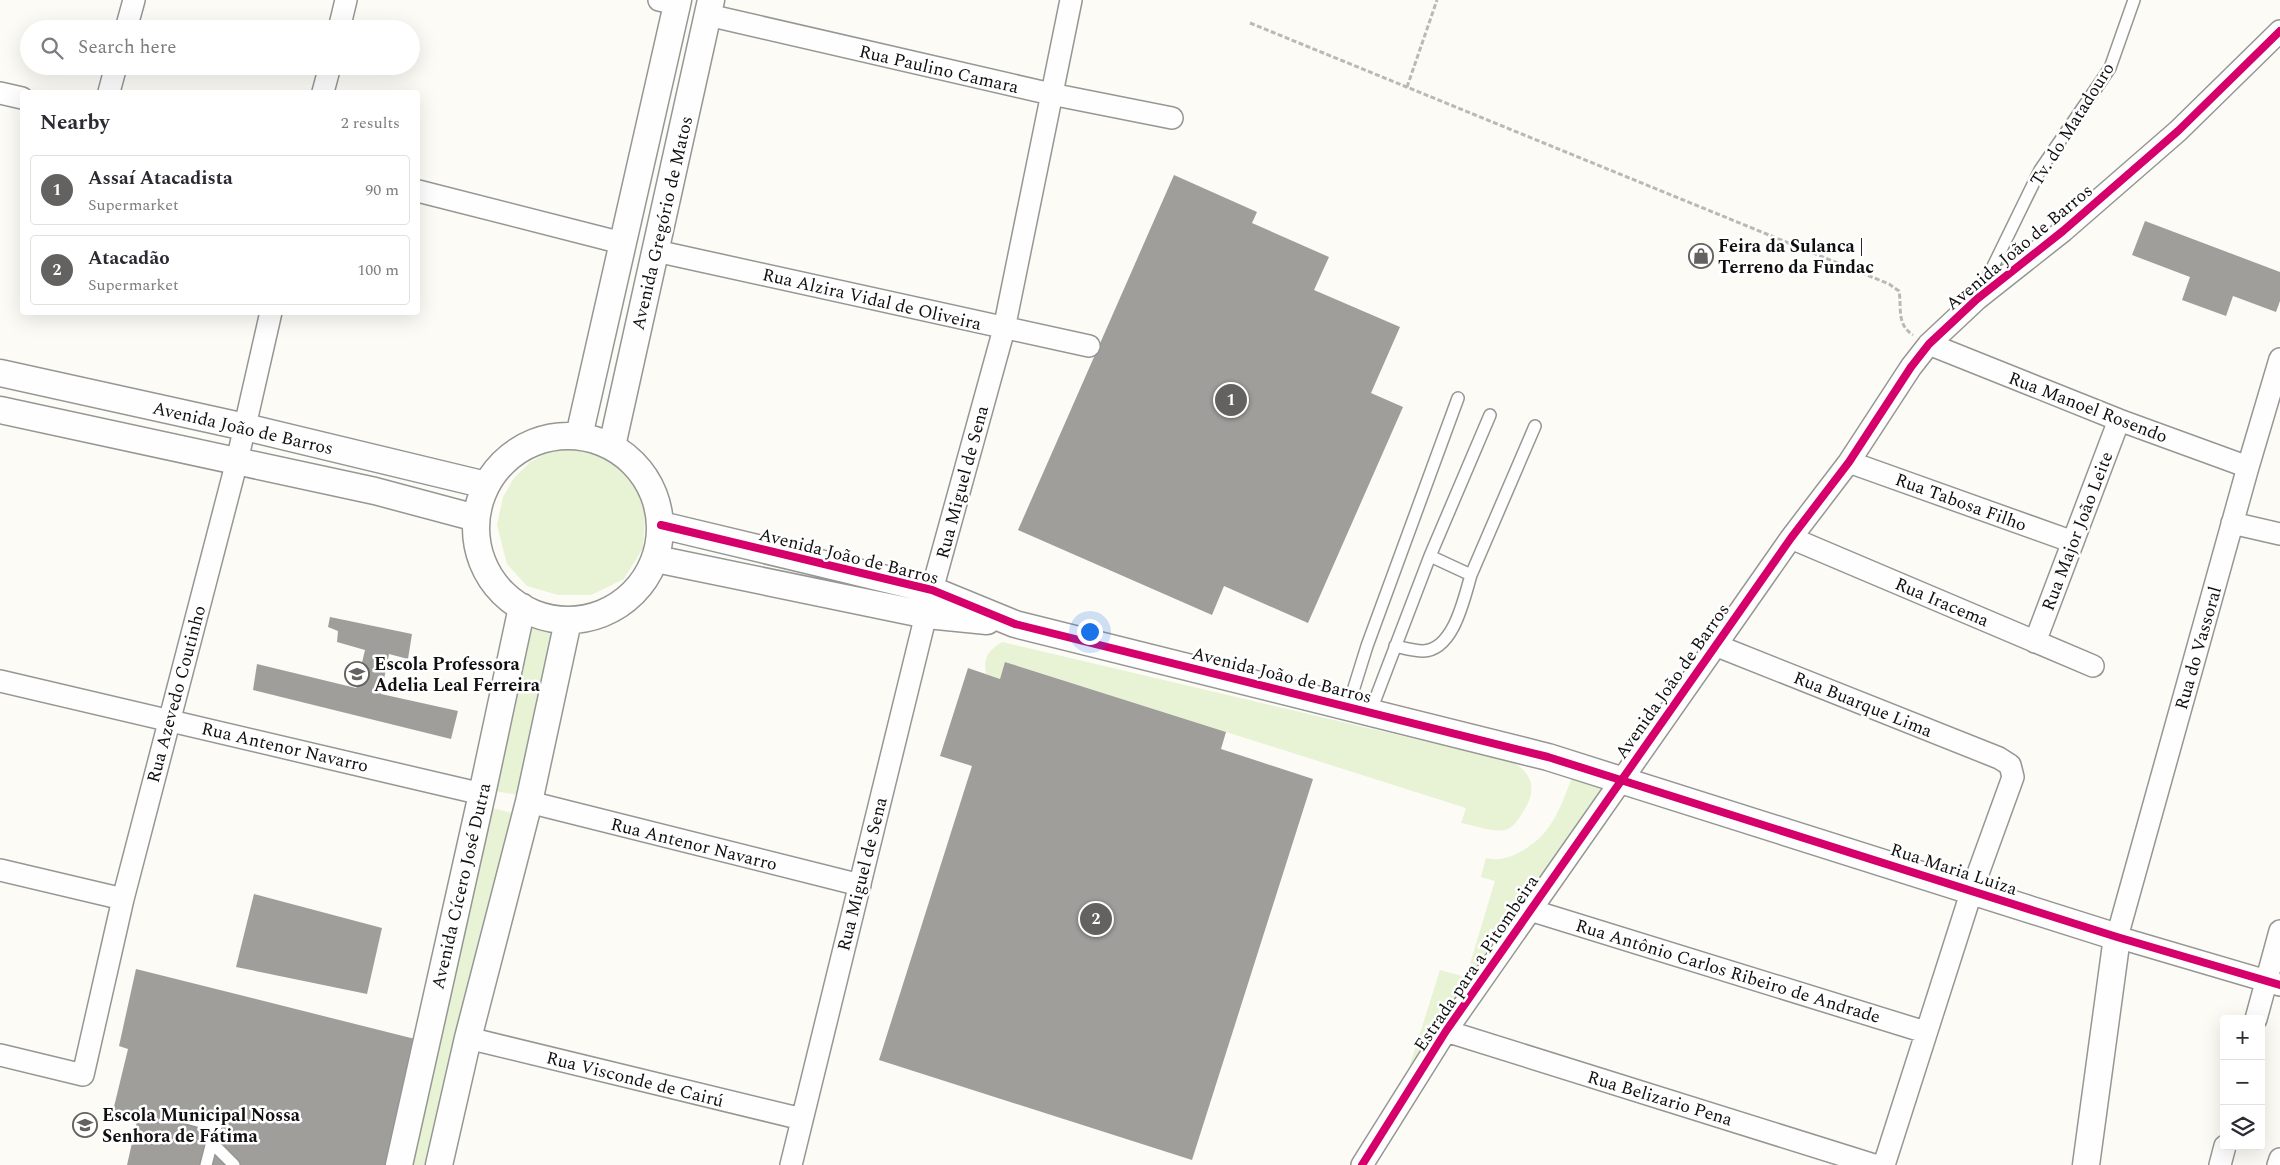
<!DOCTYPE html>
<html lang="en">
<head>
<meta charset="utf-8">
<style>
	:root { --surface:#fff; --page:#f7f7f7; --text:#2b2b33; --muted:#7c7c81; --line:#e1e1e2; --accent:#636260 }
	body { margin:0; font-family:Spectral,serif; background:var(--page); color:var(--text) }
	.controls { position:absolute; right:15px; bottom:15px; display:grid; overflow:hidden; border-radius:5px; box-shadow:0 5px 20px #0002 }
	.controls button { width:45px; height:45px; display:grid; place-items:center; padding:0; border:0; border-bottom:1px solid var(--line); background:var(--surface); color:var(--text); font:25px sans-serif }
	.you { position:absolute; left:1089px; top:631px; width:18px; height:18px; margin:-12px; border:4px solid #fff; border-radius:50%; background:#1a73e8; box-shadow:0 0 0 8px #1a73e833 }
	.badge { display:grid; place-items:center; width:32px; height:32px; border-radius:50%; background:var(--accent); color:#fff; font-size:16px; font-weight:700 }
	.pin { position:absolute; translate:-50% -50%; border:2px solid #fff; box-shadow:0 1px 5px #0006 }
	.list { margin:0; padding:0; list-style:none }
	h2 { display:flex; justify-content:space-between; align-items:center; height:65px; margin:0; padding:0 20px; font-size:21px }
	h2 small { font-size:16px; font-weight:400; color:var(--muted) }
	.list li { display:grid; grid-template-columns:32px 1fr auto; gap:15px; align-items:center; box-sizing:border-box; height:70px; margin:0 10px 10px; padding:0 10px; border:1px solid var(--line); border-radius:5px }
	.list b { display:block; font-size:19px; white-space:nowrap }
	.list p { margin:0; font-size:16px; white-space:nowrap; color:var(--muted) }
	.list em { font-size:16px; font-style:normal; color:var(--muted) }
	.icon { flex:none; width:28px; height:28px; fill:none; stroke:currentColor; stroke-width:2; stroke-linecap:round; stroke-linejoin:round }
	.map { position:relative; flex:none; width:2280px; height:1165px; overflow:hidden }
	.search { position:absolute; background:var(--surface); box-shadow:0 5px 20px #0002; left:20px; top:20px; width:400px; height:55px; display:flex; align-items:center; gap:12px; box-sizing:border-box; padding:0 18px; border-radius:28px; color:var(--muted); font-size:19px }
	.panel { position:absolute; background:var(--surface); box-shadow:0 5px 20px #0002; left:20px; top:90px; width:400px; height:225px; border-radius:5px }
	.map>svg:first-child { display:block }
	.green { fill:#e7f3d4 }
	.building { fill:#a09e9b }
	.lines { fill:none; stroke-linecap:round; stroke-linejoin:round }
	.service-casing { stroke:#969694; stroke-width:14 }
	.minor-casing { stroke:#969694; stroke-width:24 }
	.tertiary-casing { stroke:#969694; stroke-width:29 }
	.path { stroke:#b9b9b8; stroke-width:3; stroke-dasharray:5 2.5; stroke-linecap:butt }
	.service { stroke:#fffefe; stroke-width:11 }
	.minor { stroke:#fffefe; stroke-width:21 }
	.tertiary { stroke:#fffefe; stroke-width:26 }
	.cycleway-casing { stroke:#fff; stroke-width:11 }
	.cycleway { stroke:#d6006c; stroke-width:8 }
	.labels { text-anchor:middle; stroke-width:5; stroke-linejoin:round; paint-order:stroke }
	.street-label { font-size:18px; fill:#101010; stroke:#fff }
	.poi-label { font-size:18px; font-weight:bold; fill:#101010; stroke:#fff; text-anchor:start }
</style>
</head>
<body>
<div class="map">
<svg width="2280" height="1165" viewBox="0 0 2280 1165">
	<rect width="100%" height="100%" fill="#fcfbf6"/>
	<!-- green -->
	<path class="green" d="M570,448L586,450L613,459L631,475L646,504L643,548L624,579L591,595H558L527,586L507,564L497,525L503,497L514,478L529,463L550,451Z
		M529,620L557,626L517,795L490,790Z
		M1002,642L1513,762C1536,776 1536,794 1521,815C1518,820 1513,827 1508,829C1495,834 1474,825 1461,823L1466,808L1006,662L1000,679L986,674C983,657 988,651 1002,642Z
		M1573,775L1601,783L1604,791L1414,1074L1408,1071L1440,970L1466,977L1495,881L1481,877L1486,858C1498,861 1509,858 1520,852C1553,834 1560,808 1573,775Z
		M488,807L512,813L432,1165H406Z"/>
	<!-- building -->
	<path class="building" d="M1174,175L1257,212L1252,223L1329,257L1314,290L1400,327L1371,393L1403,407L1308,623L1224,586L1212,615L1018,530Z
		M2145,221L2280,272V301L2276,312L2233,296L2226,316L2182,300L2190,277L2132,255Z
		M330,617L412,634L408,659L389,654L381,694L458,711L451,739L253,690L257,664L356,688L365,650L337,642L338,631L328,627Z
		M1005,662L1226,732L1221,749L1313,779L1192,1160L879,1060L972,766L940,756L968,668L1000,679Z
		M254,894L382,928L367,994L236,967Z
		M136,969L419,1040L390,1165H127L137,1121L112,1115L128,1049L119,1046Z"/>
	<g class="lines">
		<defs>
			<path id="service" d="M1981,291L2040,170L2110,68L2134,0
				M1430,556L1490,415
				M1471,575L1535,426
				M1348,707L1367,646L1458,398
				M1370,713L1430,556L1471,575C1464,598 1454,650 1423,651C1414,651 1404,648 1395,646
				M179,1116L216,1126L206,1165
				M212,1143L234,1165"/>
			<path id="minor" d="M659,0L677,4
				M708,15L1051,94L1172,118
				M126,29L134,0
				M339,29L346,0
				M109,92L116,66
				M323,92L330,66
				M0,93L22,98
				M418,191L622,243
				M656,251L1089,346
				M1929,344L2119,420L2248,467
				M2280,359L2248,467L2117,937L2280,985
				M1849,462L2073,542
				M2232,523L2280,534
				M1791,538L2093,666
				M2035,642L2119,420
				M1715,645L1999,758L2010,765L2013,777L1972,890L1884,1165
				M0,681L482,794
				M529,802L860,885
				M0,870L123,899
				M1530,910L1925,1032
				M2256,1019L2280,931
				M1446,1031L1874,1165
				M468,1038L802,1119
				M0,1055L83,1075L123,899L237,461L271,312
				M791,1165L932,590L1004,329L1071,0
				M1362,1165L1446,1031L1791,538L1849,462L1911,367L1929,344L1977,299L2063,231L2178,131L2280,31
				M2220,1165L2225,1146
				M2278,1165L2280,1159"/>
			<path id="tertiary" d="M0,373L245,427L486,485
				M0,410L375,491L476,518
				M476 528a92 92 0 1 1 184 0a92 92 0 1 1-184 0Z
				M579,436L678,0
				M612,446L711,0
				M661,525L932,590L1015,624L1548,757L2117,937L2086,1165
				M656,559L927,615L987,621
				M399,1165L482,794L522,607
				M439,1165L468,1038L529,802L568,621"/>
		</defs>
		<!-- service casing -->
		<use href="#service" class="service-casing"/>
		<!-- minor casing -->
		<use href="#minor" class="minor-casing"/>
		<!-- tertiary casing -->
		<use href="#tertiary" class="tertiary-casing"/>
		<!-- path -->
		<path class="path" d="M1250,23L1889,284L1899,291C1902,308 1896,324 1913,335
			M1407,87L1437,0"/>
		<!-- service -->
		<use href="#service" class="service"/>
		<!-- minor -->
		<use href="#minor" class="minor"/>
		<!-- tertiary -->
		<use href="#tertiary" class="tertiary"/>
		<defs>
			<path id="cycleway" d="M661,525L932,590L1015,624L1548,757L2117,937L2280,985
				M1362,1165L1446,1031L1791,538L1849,462L1911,367L1929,344L1977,299L2063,231L2178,131L2280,31"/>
		</defs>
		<!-- cycleway casing -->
		<use href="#cycleway" class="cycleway-casing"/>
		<!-- cycleway -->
		<use href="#cycleway" class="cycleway"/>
	</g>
	<!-- icons -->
	<defs>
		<symbol id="shop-ring" viewBox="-11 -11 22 22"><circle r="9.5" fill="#fff" stroke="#636260" stroke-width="1.5"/><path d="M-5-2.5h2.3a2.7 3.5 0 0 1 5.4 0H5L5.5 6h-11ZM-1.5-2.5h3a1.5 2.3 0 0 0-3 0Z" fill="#636260"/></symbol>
		<symbol id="school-ring" viewBox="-11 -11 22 22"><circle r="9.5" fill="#fff" stroke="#636260" stroke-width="1.5"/><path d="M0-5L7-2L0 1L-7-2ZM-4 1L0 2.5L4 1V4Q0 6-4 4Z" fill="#636260"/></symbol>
	</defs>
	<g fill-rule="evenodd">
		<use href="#shop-ring" x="1687" y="242" width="28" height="28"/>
		<use href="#school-ring" x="343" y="660" width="28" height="28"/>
		<use href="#school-ring" x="71" y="1111" width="28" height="28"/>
	</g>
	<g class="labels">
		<!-- street labels -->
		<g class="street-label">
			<text transform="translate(939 69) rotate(13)" y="6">Rua Paulino Camara</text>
			<text transform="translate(2072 124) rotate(-58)" y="6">Tv. do Matadouro</text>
			<text transform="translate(662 223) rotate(-77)" y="6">Avenida Gregório de Matos</text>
			<text transform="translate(2019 247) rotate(-40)" y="6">Avenida João de Barros</text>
			<text transform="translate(872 299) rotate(13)" y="6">Rua Alzira Vidal de Oliveira</text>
			<text transform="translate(2088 407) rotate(21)" y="6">Rua Manoel Rosendo</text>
			<text transform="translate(243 428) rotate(13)" y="6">Avenida João de Barros</text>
			<text transform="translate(962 482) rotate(-75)" y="6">Rua Miguel de Sena</text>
			<text transform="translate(1961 502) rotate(20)" y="6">Rua Tabosa Filho</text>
			<text transform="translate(2077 531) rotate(-69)" y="6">Rua Major João Leite</text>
			<text transform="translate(849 556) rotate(14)" y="6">Avenida João de Barros</text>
			<text transform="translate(1942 602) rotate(23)" y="6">Rua Iracema</text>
			<text transform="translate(2198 648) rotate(-74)" y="6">Rua do Vassoral</text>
			<text transform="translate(1282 675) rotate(14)" y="6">Avenida João de Barros</text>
			<text transform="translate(1672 681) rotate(-55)" y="6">Avenida João de Barros</text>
			<text transform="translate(176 694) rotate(-75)" y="6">Rua Azevedo Coutinho</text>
			<text transform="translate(1863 704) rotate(22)" y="6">Rua Buarque Lima</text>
			<text transform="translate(285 747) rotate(13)" y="6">Rua Antenor Navarro</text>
			<text transform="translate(694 844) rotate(14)" y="6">Rua Antenor Navarro</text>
			<text transform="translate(1954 869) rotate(18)" y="6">Rua Maria Luiza</text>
			<text transform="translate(862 874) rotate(-76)" y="6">Rua Miguel de Sena</text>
			<text transform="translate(461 886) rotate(-77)" y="6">Avenida Cícero José Dutra</text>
			<text transform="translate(1476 963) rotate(-56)" y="6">Estrada para a Pitombeira</text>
			<text transform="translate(1728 971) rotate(17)" y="6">Rua Antônio Carlos Ribeiro de Andrade</text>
			<text transform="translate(635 1079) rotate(14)" y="6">Rua Visconde de Cairú</text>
			<text transform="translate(1660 1098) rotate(17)" y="6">Rua Belizario Pena</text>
		</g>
		<!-- poi labels -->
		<g class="poi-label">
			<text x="1718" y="252">Feira da Sulanca |<tspan x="1718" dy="21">Terreno da Fundac</tspan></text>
			<text x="374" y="670">Escola Professora<tspan x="374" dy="21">Adelia Leal Ferreira</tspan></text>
			<text x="102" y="1121">Escola Municipal Nossa<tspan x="102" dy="21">Senhora de Fátima</tspan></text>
		</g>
	</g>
</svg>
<div class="controls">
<button>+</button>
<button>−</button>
<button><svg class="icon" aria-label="layers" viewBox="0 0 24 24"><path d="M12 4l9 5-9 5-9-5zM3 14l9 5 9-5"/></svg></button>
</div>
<div class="you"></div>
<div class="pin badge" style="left:1231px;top:400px">1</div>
<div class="pin badge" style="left:1096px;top:919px">2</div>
<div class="search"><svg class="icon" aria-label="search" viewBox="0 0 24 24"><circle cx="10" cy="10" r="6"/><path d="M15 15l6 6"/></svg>Search here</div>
<section class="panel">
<h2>Nearby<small>2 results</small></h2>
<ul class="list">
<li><span class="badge">1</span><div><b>Assaí Atacadista</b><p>Supermarket</p></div><em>90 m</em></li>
<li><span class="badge">2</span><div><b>Atacadão</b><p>Supermarket</p></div><em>100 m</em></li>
</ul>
</section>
</div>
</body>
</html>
